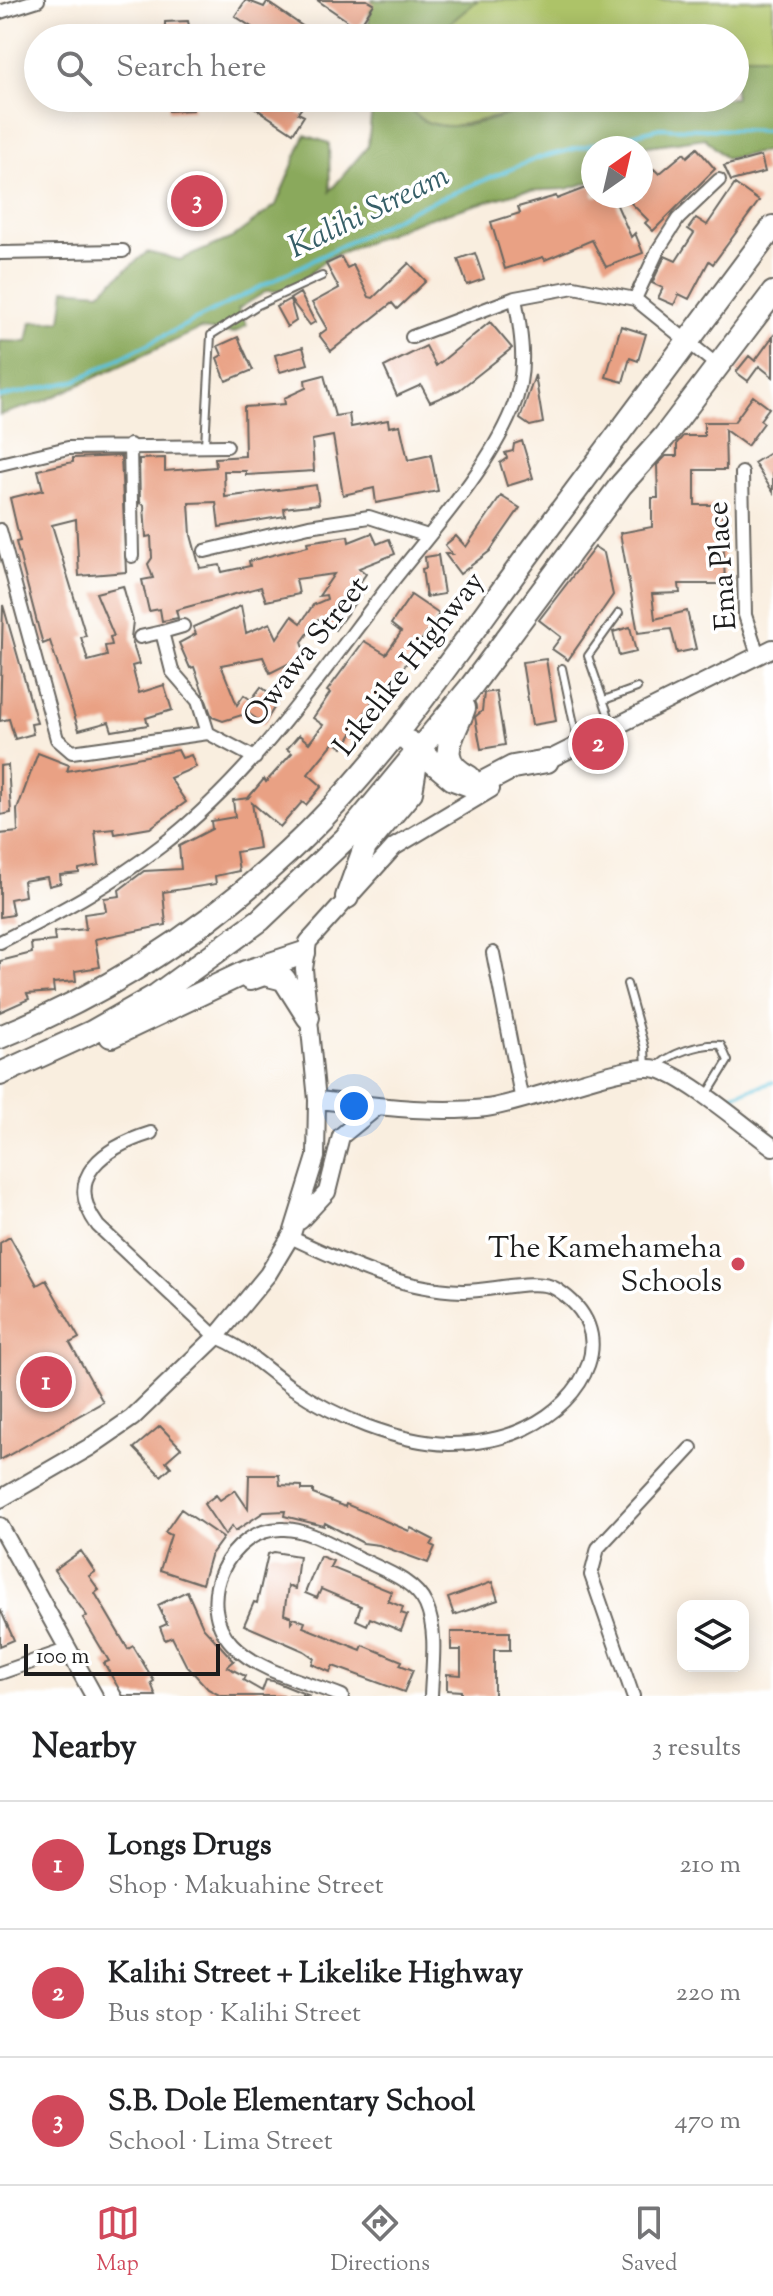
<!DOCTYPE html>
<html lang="en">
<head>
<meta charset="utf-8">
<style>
	:root { --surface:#fff; --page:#f2f2f2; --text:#202124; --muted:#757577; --line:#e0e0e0; --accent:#d1495b }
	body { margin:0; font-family:"Sorts Mill Goudy",serif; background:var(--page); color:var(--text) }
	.controls { position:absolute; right:24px; bottom:24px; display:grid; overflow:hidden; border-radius:16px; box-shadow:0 4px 20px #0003 }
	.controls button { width:72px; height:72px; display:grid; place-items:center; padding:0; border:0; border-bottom:2px solid var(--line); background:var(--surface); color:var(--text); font:40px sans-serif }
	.compass { position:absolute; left:581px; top:136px; width:72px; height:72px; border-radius:50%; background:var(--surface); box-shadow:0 4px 20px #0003; rotate:34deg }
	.scale { position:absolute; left:24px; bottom:20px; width:196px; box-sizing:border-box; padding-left:8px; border:4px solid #1c1c1c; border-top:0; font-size:22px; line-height:28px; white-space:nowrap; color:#1c1c1c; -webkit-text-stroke:6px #fff; paint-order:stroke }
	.you { position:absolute; left:354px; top:1106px; width:28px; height:28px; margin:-20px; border:6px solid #fff; border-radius:50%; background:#1a73e8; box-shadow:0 0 0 12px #1a73e833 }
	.badge { display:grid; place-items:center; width:52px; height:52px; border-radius:50%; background:var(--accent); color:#fff; font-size:26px; font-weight:700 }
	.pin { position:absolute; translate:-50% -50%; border:4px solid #fff; box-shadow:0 2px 8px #0006 }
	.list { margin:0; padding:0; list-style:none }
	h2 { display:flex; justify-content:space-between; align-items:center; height:104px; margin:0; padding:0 32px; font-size:34px }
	h2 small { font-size:26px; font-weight:400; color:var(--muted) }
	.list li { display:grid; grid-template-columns:52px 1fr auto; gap:24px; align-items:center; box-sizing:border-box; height:128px; padding:0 32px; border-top:2px solid var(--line) }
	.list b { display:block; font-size:30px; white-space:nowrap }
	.list p { margin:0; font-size:26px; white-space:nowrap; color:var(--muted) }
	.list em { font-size:26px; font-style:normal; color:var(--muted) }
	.icon { flex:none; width:44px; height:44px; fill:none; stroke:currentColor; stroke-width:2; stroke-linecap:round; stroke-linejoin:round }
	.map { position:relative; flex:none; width:773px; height:1696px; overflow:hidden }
	.search { position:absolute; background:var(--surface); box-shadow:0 4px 20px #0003; left:24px; right:24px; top:24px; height:88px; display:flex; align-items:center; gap:20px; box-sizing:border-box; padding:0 28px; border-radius:44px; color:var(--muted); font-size:30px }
	.sheet { height:488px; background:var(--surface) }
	nav { display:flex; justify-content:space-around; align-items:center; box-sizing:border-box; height:112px; border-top:2px solid var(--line); background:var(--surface); font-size:22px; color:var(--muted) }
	nav a { display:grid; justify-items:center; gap:4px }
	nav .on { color:var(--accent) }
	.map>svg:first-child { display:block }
	.green { fill:#adc368; stroke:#647042; stroke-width:2 }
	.forest { fill:#8aa95c; stroke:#53623c; stroke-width:2 }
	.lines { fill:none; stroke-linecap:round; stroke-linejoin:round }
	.stream { stroke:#5dc3db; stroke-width:4 }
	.building { fill:#e9a184 }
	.lane-casing { stroke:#696660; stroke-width:10 }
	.street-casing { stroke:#696660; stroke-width:16 }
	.secondary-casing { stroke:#696660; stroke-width:20 }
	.highway-casing { stroke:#696660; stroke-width:26 }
	.lane { stroke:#fff; stroke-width:6 }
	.street { stroke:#fff; stroke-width:12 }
	.secondary { stroke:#fff; stroke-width:16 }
	.highway { stroke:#fff; stroke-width:22 }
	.poi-dot { fill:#d1495b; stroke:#fff; stroke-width:3 }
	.labels { text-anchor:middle; stroke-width:7; stroke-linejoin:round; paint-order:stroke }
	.street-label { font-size:30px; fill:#1c1c1c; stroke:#fff }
	.poi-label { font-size:30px; fill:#1c1c1c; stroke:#fff; text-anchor:end }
	.water-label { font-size:32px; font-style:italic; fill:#365f68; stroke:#fff }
</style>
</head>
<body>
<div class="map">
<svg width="773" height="1696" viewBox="0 0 773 1696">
	<rect width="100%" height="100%" fill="#fff"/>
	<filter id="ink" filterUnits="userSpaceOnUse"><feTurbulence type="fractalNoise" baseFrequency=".0125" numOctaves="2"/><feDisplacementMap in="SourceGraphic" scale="16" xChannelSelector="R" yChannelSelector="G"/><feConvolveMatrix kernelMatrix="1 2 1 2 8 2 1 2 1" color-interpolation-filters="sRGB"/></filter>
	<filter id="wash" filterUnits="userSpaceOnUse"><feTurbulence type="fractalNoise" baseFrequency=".006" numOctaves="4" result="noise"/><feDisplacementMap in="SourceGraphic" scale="32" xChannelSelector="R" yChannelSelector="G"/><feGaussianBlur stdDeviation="1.8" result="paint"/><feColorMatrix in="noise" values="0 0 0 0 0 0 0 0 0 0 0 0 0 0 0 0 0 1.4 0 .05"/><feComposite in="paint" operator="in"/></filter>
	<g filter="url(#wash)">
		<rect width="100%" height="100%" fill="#f9eedf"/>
		<!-- green -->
		<path class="green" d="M387,0H773V56H735V38H387Z
			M388,98H547L519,112L449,127L388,149Z"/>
		<!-- forest -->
		<path class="forest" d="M372,0H478L432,38H366Z
			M735,56H773V153L771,150L726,159L705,138L634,148H593V181L567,189L523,191L413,223L326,259L291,291H267L238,309L247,325L234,333L200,329L42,402L0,415V341L27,342L31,322L61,321L65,289L100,292L147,252L180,260L232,238L276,205L305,135L329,143L330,191L368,146L373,98H402L403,103C409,108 416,116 423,120C455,137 517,113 547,98H735Z"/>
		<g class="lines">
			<!-- stream -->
			<path class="stream" d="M0,397L75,381L412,210L538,158L660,128L773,131
				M727,1097L773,1082"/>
		</g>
		<g id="blocks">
			<!-- building -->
			<path class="building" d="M246,0L264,7L267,2L320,38H268L235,16Z
				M317,0H367L374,4L358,28Z
				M188,21L189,26H194V38H154V27H165V22Z
				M168,98H192L193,110L169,111Z
				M240,98H292L303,106L298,113L304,116L293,133Z
				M697,148L715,169L653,231L645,223L648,220L624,196H641V183L654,169L659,174L684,153L687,157Z
				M761,156L765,172L731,181L724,166Z
				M735,184L759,201L713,264L709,261L689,299L679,294L674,305L658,298L663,288L652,283L665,256L676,261L694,233L688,229L696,218L707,225Z
				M593,185V196H613L631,237L635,233L643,253L606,267L592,240L545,260L543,257L505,269L491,222L520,213L518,207L556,196L557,199Z
				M475,253L484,279L467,285L458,259Z
				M341,257L347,268L353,265L369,297L373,298L409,263L426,281L397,309L392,303L331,351L319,335L327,329L312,303L339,288L326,264Z
				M300,293L315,322L310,325L290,299Z
				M290,299L296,321L287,327L276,307Z
				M490,322L512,348L459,390L430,402L421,385L397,396L384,367L426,346L436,366Z
				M621,326L646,334L638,361L630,358L623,382L606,377Z
				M773,336V377L759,366L748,381L736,372L749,356L755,361Z
				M238,337L253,370L226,381L217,358L222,355L218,346Z
				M303,347L308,364L280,372L275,355Z
				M324,375L335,416L349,414L351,427L388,420L389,427L400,425L408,460L431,455L438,491L376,503L374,488L343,495L333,436L312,440L314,471L246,475V471H224L225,497L316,485L319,504L284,508L285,516L219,527L216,502L189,503L191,535L200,568L220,565L222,572L250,566L249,561L308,546L307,542L348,536L349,542L372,533L377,544L389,539L395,554L359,568L366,574L359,584L365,589L335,630L318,619L302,642L306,655L270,673L263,657L221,665L237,705L244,695L251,700L261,687L279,700L264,724L248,713L223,721L212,717L194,667L190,668L179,643L196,634L193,627L241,606L246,633L270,623L277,638L292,616L301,623L313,605L327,599L326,595L319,596L334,574L296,579L299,594L266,601L261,587L176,610L178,618L162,621L160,609L149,611L142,580L153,578L148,564L152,558L151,536L146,537L144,505L140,503L139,459L165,458V471L216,467L215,458L245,456L244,407L285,404L284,398L306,388L305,380Z
				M535,375L543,423L530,426L520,419Z
				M753,396L769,408L760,420L764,423L747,446L725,430L726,470H695V505H722L725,584H679L680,593L652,594L655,619L687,611L696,649L677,653L671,629L638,633L620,533L652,527V498H658L657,465L666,456H677V443L683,436H704V422H734Z
				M522,441L533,478L507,486L500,463L507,458L505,453L513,451L514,444Z
				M773,451V492L754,463Z
				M121,456L126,572L79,576L76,519L52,525L86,636L81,637L88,661L107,656L105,646L112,645L110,637L114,636L96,593L123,586L133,621L131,638L139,664L132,666L139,693L164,685L172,710L146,718L148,725L112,731L109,722L79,730L50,641L43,644L39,630L16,542L20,541L10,498L43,490L38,470L73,462V458Z
				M501,496L520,508L490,551L460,574L445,554H452L445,545L456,536L466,547Z
				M595,547L604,553L613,595L568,660L552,649L561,637L539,620Z
				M438,555L444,594L426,597L422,569L426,568L425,557Z
				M411,595L439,614L380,703L374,699L343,748L334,742L308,774L322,786L306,805L302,802L280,827L252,803L259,848L236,852L239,871L215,876L216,884L163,892L166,925L95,939L100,967L75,971L76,981L53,983L54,992L27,994L29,999L0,1012V961L32,953L31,943L55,941L54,932L86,929L84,914L106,911L104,898L120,896L119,890L144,871L181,869L179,846L212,829L211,821L235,817L233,800L248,798L264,779L266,782L292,753L287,749L299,735L309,743L323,725L313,718L330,693L327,691L364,641L386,654L401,632L391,624Z
				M3,605L37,723L31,724L33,734L15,739L9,719L0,721Z
				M630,627L636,652L619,656L613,632Z
				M546,659L556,721L532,725L522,662Z
				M496,691L505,745L481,749L475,717L482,711L484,693Z
				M178,750L182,758L191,755L196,767L170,778L186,802L150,828L115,834L114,829L95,831L99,865L79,869V873L60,875L61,883L49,886L47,877L23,881L25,896L10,899L13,915L0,917V834L18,832L17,810L38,753L69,765L67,771Z
				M8,765L11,813L0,815V766Z
				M10,1237L37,1285L46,1280L79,1338L70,1343L103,1402L0,1460V1243Z
				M160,1426L181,1448L166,1461L171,1467L161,1476L134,1448Z
				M249,1475H279L280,1485L302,1486V1490H313V1494L345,1507L346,1504L409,1531L411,1528L434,1540L431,1545L435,1547L428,1563L379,1545L363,1543L325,1523L324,1526L284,1516L285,1511L264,1512L235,1531L232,1526L225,1535L204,1504L216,1495L220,1500L235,1490L248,1509Z
				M181,1509L223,1538L210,1556L202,1584L160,1570L171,1535L165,1532Z
				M81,1551L95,1572L89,1576L99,1590L95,1593L128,1649L133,1646L154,1681L151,1683L156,1696H123L104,1663L109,1661L83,1618L87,1616L54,1570Z
				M274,1552L299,1556L295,1589L288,1586L284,1614L291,1617V1622L294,1618L305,1622L303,1627L361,1650L363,1645L402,1661L400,1665L413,1670L404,1692L333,1666L330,1672L312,1664L314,1658L304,1651L244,1625L254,1602L257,1603L268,1554Z
				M320,1556L333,1561L330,1567L392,1592L388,1601L403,1607L401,1613L407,1615L401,1631L370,1618L367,1625L356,1620L361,1606L321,1589L317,1598L305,1593Z
				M492,1582L498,1600L454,1615L448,1598Z
				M187,1591L203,1627L234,1661L227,1667L245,1676L243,1680L262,1691L266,1680L273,1681L310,1696H221L208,1689L186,1665L172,1637L165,1640L160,1627L167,1624L158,1605Z
				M0,1609L14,1640L0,1646Z
				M451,1632H510V1650H494V1696H461V1691L447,1690V1674L461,1675V1650H451Z"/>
		</g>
	</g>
	<g filter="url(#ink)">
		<use href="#blocks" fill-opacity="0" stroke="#696660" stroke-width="2"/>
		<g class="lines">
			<defs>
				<path id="lane" d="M205,445L211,335L258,305L322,276
					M562,668L578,743
					M604,700L637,688
					M613,728L588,656L619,613
					M627,984L645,1048L646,1068
					M657,1068C668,1053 702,1043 721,1045L728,1061L707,1095"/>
				<path id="street" d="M0,12L38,0
					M0,253L123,251
					M635,299L658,250L678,219L719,180
					M412,337L515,298L574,287L635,299L718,366
					M130,445L132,556
					M0,464L68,448L227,446
					M742,473L745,615L758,655
					M0,530L57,739L72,752L208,733L255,758
					M205,551L309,526L369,517L428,536
					M162,632L183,626
					M140,637L162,632L172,671L198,701L208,733
					M0,942C56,914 111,885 161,846C253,775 320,675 391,583C431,532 487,471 512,410C528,373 522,336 515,298
					M493,953L522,1101
					M151,1133C106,1147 61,1176 98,1226L216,1337C245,1347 266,1370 291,1387C335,1417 395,1442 449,1444C473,1444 504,1439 526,1428C584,1401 624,1332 556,1289C538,1277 487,1292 462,1291C399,1289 346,1263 290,1237
					M0,1673L66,1650
					M342,1696C307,1682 258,1672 232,1644C193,1603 228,1527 284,1529C310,1529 340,1550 363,1560C386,1571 415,1581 426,1605C438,1632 432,1667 431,1696
					M633,1696L591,1575L598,1548L691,1448"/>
				<path id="secondary" d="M536,766L773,648
					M317,1100C373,1105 430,1114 486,1108C528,1103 626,1061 657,1069C688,1077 745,1127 773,1147
					M300,1221L327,1192L341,1136L378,1106
					M0,1499L90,1447L132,1418L216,1337L268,1274L292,1234L316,1157L317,1100L304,969L308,942L394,847L491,789
					M0,1526L94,1696"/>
				<path id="highway" d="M464,708C455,736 432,758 469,777
					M409,742L453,779L475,787L513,767L547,761
					M347,897L365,847L411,792L418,751
					M250,979L264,974L284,979L308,1017
					M111,1036L246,972L304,953
					M0,1037C108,993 203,932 288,852C382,765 455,654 531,551C611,443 692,335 773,227
					M0,1074L92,1032L157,995L260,920L345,839L470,688L621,485L664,437L773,293"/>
			</defs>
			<!-- lane casing -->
			<use href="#lane" class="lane-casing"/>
			<!-- street casing -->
			<use href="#street" class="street-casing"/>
			<!-- secondary casing -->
			<use href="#secondary" class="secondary-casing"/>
			<!-- highway casing -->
			<use href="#highway" class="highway-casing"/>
			<!-- lane -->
			<use href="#lane" class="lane"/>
			<!-- street -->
			<use href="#street" class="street"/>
			<!-- secondary -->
			<use href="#secondary" class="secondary"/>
			<!-- highway -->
			<use href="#highway" class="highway"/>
		</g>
	</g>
	<!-- markers -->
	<circle class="poi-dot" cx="738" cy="1264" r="8"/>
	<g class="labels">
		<!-- street labels -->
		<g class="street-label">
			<text transform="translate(721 566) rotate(-94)" y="10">Ema Place</text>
			<text transform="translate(305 651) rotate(-52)" y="10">Owawa Street</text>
			<text transform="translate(408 663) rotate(-52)" y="10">Likelike Highway</text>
		</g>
		<!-- poi labels -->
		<g class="poi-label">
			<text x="722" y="1257">The Kamehameha<tspan x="722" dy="34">Schools</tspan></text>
		</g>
		<!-- water labels -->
		<g class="water-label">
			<text transform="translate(368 210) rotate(-26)" y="11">Kalihi Stream</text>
		</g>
	</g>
</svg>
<div class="controls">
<button><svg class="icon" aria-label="layers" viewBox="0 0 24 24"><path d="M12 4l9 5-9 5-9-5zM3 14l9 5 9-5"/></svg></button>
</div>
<svg class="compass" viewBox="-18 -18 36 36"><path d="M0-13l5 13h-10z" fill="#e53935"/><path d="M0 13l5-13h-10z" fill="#757577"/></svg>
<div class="scale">100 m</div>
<div class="you"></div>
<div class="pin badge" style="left:46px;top:1382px">1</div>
<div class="pin badge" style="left:598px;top:744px">2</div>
<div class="pin badge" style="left:197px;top:201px">3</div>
<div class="search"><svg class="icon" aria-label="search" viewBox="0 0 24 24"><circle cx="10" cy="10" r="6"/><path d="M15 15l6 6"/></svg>Search here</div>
</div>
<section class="sheet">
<h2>Nearby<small>3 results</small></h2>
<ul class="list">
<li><span class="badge">1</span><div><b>Longs Drugs</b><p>Shop · Makuahine Street</p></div><em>210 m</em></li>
<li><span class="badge">2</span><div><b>Kalihi Street + Likelike Highway</b><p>Bus stop · Kalihi Street</p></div><em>220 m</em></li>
<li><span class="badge">3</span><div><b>S.B. Dole Elementary School</b><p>School · Lima Street</p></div><em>470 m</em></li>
</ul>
</section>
<nav>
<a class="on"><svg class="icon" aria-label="map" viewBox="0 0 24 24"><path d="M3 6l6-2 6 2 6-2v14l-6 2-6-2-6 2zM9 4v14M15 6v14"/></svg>Map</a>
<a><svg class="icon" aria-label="directions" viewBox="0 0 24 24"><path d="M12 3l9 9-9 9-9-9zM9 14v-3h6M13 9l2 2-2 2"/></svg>Directions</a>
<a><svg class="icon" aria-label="saved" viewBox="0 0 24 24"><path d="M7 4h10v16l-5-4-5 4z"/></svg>Saved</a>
</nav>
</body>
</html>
